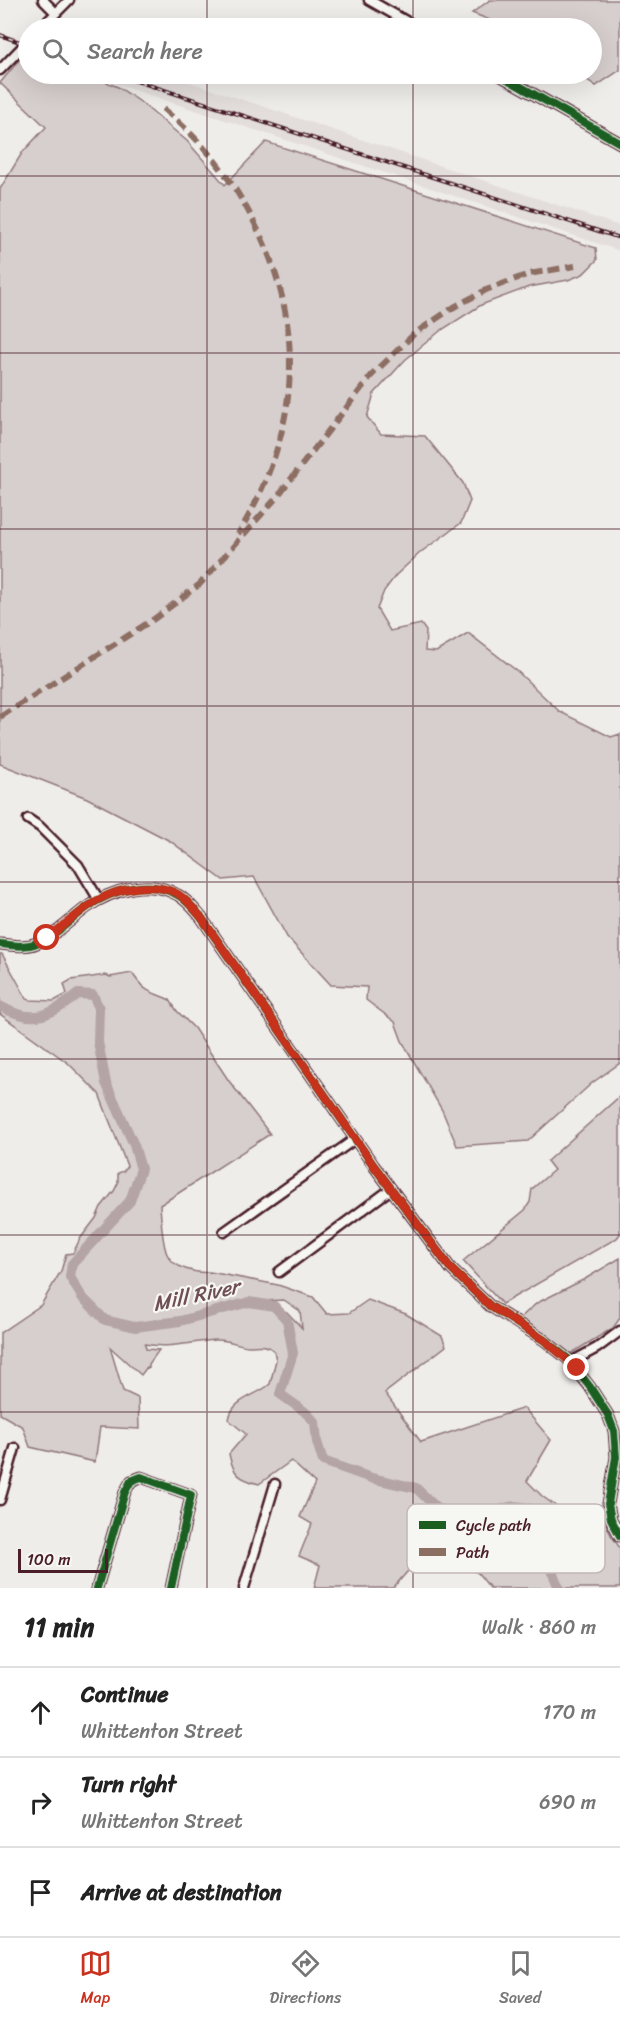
<!DOCTYPE html>
<html lang="en">
<head>
<meta charset="utf-8">
<style>
	:root { --surface:#fff; --page:#f6f6f6; --text:#222; --muted:#767676; --line:#e0e0e0; --accent:#c8321e }
	body { margin:0; font-family:Sriracha,sans-serif; background:var(--page); color:var(--text) }
	.scale { position:absolute; left:18px; bottom:15px; width:90px; box-sizing:border-box; padding-left:6px; border:3px solid #4a1f2b; border-top:0; font-size:16px; line-height:21px; white-space:nowrap; color:#4a1f2b; -webkit-text-stroke:4px #f6f6f2; paint-order:stroke }
	.stop { position:absolute; width:18px; height:18px; margin:-14px; border:4px solid #c8321e; border-radius:50%; background:#fff }
	.stop.end { background:#c8321e; border-color:#fff; box-shadow:0 2px 6px #0008 }
	.list { margin:0; padding:0; list-style:none }
	h2 { display:flex; justify-content:space-between; align-items:center; height:78px; margin:0; padding:0 24px; font-size:26px }
	h2 small { font-size:20px; font-weight:400; color:var(--muted) }
	.list li { display:grid; grid-template-columns:39px 1fr auto; gap:18px; align-items:center; box-sizing:border-box; height:90px; padding:0 24px; border-top:2px solid var(--line) }
	.list b { display:block; font-size:22px; white-space:nowrap }
	.list p { margin:0; font-size:20px; white-space:nowrap; color:var(--muted) }
	.list em { font-size:20px; font-style:normal; color:var(--muted) }
	.icon { flex:none; width:33px; height:33px; fill:none; stroke:currentColor; stroke-width:2; stroke-linecap:round; stroke-linejoin:round }
	.map { position:relative; flex:none; width:620px; height:1588px; overflow:hidden }
	.search { position:absolute; background:var(--surface); box-shadow:0 6px 24px #0002; left:18px; right:18px; top:18px; height:66px; display:flex; align-items:center; gap:15px; box-sizing:border-box; padding:0 21px; border-radius:33px; color:var(--muted); font-size:22px }
	.sheet { height:348px; background:var(--surface) }
	nav { display:flex; justify-content:space-around; align-items:center; box-sizing:border-box; height:84px; border-top:2px solid var(--line); background:var(--surface); font-size:16px; color:var(--muted) }
	nav a { display:grid; justify-items:center; gap:3px }
	nav .on { color:var(--accent) }
	.map>svg:first-child { display:block }
	.built { fill:#e3dedc }
	.green { fill:#d7cfce; stroke:#90777c; stroke-width:1.5; fill-rule:evenodd }
	.lines { fill:none; stroke-linecap:round; stroke-linejoin:round }
	.river { stroke:#b4a4a5; stroke-width:10 }
	.minor-casing { stroke:#4a1f2b; stroke-width:13 }
	.minor { stroke:#f6f6f2; stroke-width:8 }
	.rail-casing { stroke:#4a1f2b; stroke-width:4 }
	.rail { stroke:#f6f6f2; stroke-width:1.5; stroke-dasharray:4.5; stroke-linecap:butt }
	.quiet { stroke:#8d6e63; stroke-width:6; stroke-dasharray:12 6; stroke-linecap:butt }
	.cycleway-casing { stroke:#f6f6f2; stroke-width:11 }
	.cycleway { stroke:#1b5e20; stroke-width:8 }
	.route { stroke:#c8321e; stroke-width:8 }
	.grid { fill:none; stroke:#4a1f2b; stroke-width:1.5; stroke-opacity:0.55 }
	.labels { text-anchor:middle; stroke-width:4.5; stroke-linejoin:round; paint-order:stroke }
	.water-label { font-size:21px; font-style:italic; fill:#6f4e56; stroke:#f6f6f2 }
	.key { fill:#f6f6f2; stroke:#c2b6b6; stroke-width:1.5 }
	.key-label { font-size:16px; fill:#4a1f2b }
</style>
</head>
<body>
<div class="map">
<svg width="620" height="1588" viewBox="0 0 620 1588">
	<rect width="100%" height="100%" fill="#efedea"/>
	<filter id="ink" filterUnits="userSpaceOnUse"><feTurbulence type="fractalNoise" baseFrequency=".0167" numOctaves="2"/><feDisplacementMap in="SourceGraphic" scale="12" xChannelSelector="R" yChannelSelector="G"/><feConvolveMatrix kernelMatrix="1 2 1 2 8 2 1 2 1" color-interpolation-filters="sRGB"/></filter>
	<g filter="url(#ink)">
		<!-- built -->
		<path class="built" d="M86,74H166L620,226V251Z"/>
		<!-- green -->
		<path class="green" d="M490,0H620V70L596,86L579,74H592V28H510L472,13Z
			M25,53L28,54V74H86L118,87L139,101L187,141L225,185L266,142L596,248L597,260L583,274L568,280L529,287L481,305L440,331L405,360L374,394L367,417L381,434L425,436L463,483L470,501L461,523L421,552L396,575L384,591L377,609L390,631L421,624L426,631L425,651L436,652L468,633L517,671L560,712L611,737L620,734V1063L592,1083L528,1141L457,1146L442,1110L402,1041L395,1022L366,1000L367,987L331,985L287,937L254,877L223,880L170,841L87,798L0,764V189L22,153L46,127L0,83Z
			M0,954H2L27,999L30,1000L54,1001L67,994L64,984L71,980L106,975L110,977L132,973C147,995 149,990 170,1000L177,1011L194,1028L229,1081L270,1134L160,1205C161,1218 162,1243 167,1254C173,1268 196,1274 210,1272L278,1285L313,1297L327,1314L349,1313L368,1300L406,1314L442,1336L446,1346L385,1393L421,1442L524,1408L551,1440L527,1481L542,1496L576,1521L601,1512L611,1535L620,1548V1588H490L478,1573L430,1546L393,1588H314L320,1565L299,1556L312,1524L300,1517L315,1483L291,1461L259,1484C239,1479 233,1474 229,1454L246,1434L229,1420C231,1399 257,1396 270,1384L276,1360L274,1351C266,1343 258,1346 248,1346C237,1345 228,1339 215,1340C194,1342 167,1349 145,1344L146,1349L159,1350L149,1364V1368L147,1367L141,1375L110,1347L123,1391L138,1398L139,1429L100,1427L95,1462L30,1447L23,1427L0,1414V1333L41,1305L61,1271L66,1254L73,1253L80,1239L96,1218L101,1207L114,1191L118,1183V1173L124,1171L127,1166L99,1094L68,1063L0,1014ZM284,1300L300,1311L302,1328L287,1312L262,1301Z
			M620,1096V1234L617,1238L502,1304L463,1261L525,1210L530,1202L532,1189L554,1170L547,1161Z
			M620,1258V1318L613,1328L570,1354L519,1319L537,1303L585,1279Z"/>
		<g class="lines">
			<!-- river -->
			<path class="river" d="M0,1006C33,1025 51,1016 78,994L93,995L99,1008L98,1042L106,1083L134,1145L141,1169L130,1201L72,1264L70,1277L82,1297L105,1320L135,1327L180,1321L249,1302L274,1306L287,1320L293,1353L280,1394L304,1411L315,1422L317,1442L323,1461L371,1478L416,1488L468,1538L485,1537L490,1531L492,1515C513,1500 529,1507 551,1517L556,1533L544,1552L559,1588"/>
			<defs>
				<path id="minor" d="M43,0L56,13
					M369,0L418,28
					M41,28L69,0
					M0,70L28,41
					M498,74L620,143
					M28,819L40,827L78,865L99,900
					M0,944C12,945 25,948 37,943C55,936 70,920 86,908C111,890 149,878 178,895C187,900 194,909 201,917L374,1166L451,1269L490,1306L544,1340L568,1359L590,1387L608,1415L614,1431L616,1457L608,1504L611,1519L620,1536
					M224,1232L355,1139
					M279,1272L391,1189
					M571,1362L597,1348L620,1331
					M0,1500L15,1448
					M97,1588L125,1492L131,1481L141,1477L191,1495L171,1588
					M244,1588L275,1484"/>
			</defs>
			<!-- minor casing -->
			<use href="#minor" class="minor-casing"/>
			<!-- minor -->
			<use href="#minor" class="minor"/>
			<defs>
				<path id="rail" d="M0,35L28,45
					M115,74L620,238"/>
			</defs>
			<!-- rail casing -->
			<use href="#rail" class="rail-casing"/>
			<!-- rail -->
			<use href="#rail" class="rail"/>
			<!-- quiet -->
			<path class="quiet" d="M163,109C202,140 231,177 254,222C308,328 300,432 238,534
				M0,717L154,619L200,584L277,497L371,376L415,333L454,307L486,290L529,274L575,266"/>
			<defs>
				<path id="cycleway" d="M498,74L620,143
					M0,944C12,945 25,948 37,943C55,936 70,920 86,908C111,890 149,878 178,895C187,900 194,909 201,917L374,1166L451,1269L490,1306L544,1340L568,1359L590,1387L608,1415L614,1431L616,1457L608,1504L611,1519L620,1536
					M97,1588L125,1492L131,1481L141,1477L191,1495L171,1588"/>
			</defs>
			<!-- cycleway casing -->
			<use href="#cycleway" class="cycleway-casing"/>
			<!-- cycleway -->
			<use href="#cycleway" class="cycleway"/>
		</g>
	</g>
	<g class="lines" filter="url(#ink)">
		<!-- route -->
		<path class="route" d="M47,938C64,926 79,912 96,901C119,888 153,881 178,894C187,900 194,909 201,917L374,1166L451,1269L490,1306L544,1340L577,1368"/>
	</g>
	<!-- grid -->
	<path class="grid" d="M207,0V28M413,0V28M207,74V1588M413,74V1588M0,176H620M0,353H620M0,529H620M0,706H620M0,882H620M0,1059H620M0,1235H620M0,1412H620"/>
	<g class="labels">
		<!-- water labels -->
		<g class="water-label">
			<text transform="translate(196 1295) rotate(-12)" y="7">Mill River</text>
		</g>
	</g>
	<!-- legend -->
	<rect x="407" y="1504" width="198" height="69" rx="9" class="key"/>
	<rect x="419" y="1521" width="27" height="8" fill="#1b5e20"/>
	<rect x="419" y="1548" width="27" height="8" fill="#8d6e63"/>
	<g class="key-label">
		<text x="456" y="1531">Cycle path</text>
		<text x="456" y="1558">Path</text>
	</g>
</svg>
<div class="scale">100 m</div>
<div class="stop" style="left:47px;top:938px"></div>
<div class="stop end" style="left:577px;top:1368px"></div>
<div class="search"><svg class="icon" aria-label="search" viewBox="0 0 24 24"><circle cx="10" cy="10" r="6"/><path d="M15 15l6 6"/></svg>Search here</div>
</div>
<section class="sheet">
<h2>11 min<small>Walk · 860 m</small></h2>
<ul class="list">
<li><svg class="icon" aria-label="ahead" viewBox="0 0 24 24"><path d="M12 20V5M6 11l6-6 6 6"/></svg><div><b>Continue</b><p>Whittenton Street</p></div><em>170 m</em></li>
<li><svg class="icon" aria-label="right" viewBox="0 0 24 24"><path d="M7 20v-9h11M14 6l5 5-5 5"/></svg><div><b>Turn right</b><p>Whittenton Street</p></div><em>690 m</em></li>
<li><svg class="icon" aria-label="arrive" viewBox="0 0 24 24"><path d="M6 21V4h12l-3 4 3 4H6"/></svg><div><b>Arrive at destination</b></div></li>
</ul>
</section>
<nav>
<a class="on"><svg class="icon" aria-label="map" viewBox="0 0 24 24"><path d="M3 6l6-2 6 2 6-2v14l-6 2-6-2-6 2zM9 4v14M15 6v14"/></svg>Map</a>
<a><svg class="icon" aria-label="directions" viewBox="0 0 24 24"><path d="M12 3l9 9-9 9-9-9zM9 14v-3h6M13 9l2 2-2 2"/></svg>Directions</a>
<a><svg class="icon" aria-label="saved" viewBox="0 0 24 24"><path d="M7 4h10v16l-5-4-5 4z"/></svg>Saved</a>
</nav>
</body>
</html>
